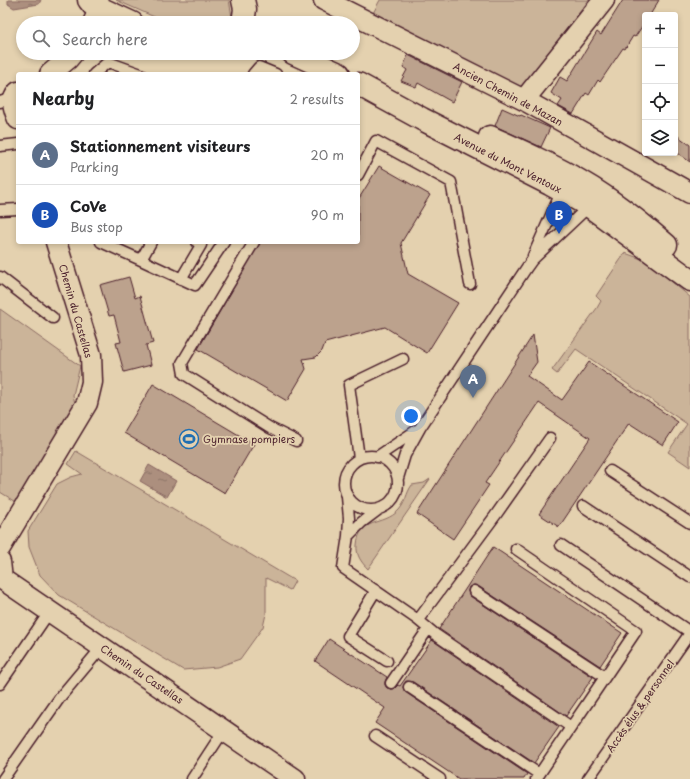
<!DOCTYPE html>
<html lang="en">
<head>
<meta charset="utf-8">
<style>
	:root { --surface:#fff; --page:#f2f2f2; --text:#202124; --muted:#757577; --line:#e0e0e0; --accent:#db2777 }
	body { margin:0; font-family:"Playpen Sans",sans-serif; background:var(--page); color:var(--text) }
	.controls { position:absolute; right:12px; top:12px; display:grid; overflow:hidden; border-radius:4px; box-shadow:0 2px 6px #0003 }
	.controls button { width:36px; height:36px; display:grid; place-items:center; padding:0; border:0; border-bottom:1px solid var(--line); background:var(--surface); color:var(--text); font:20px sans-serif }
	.you { position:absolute; left:411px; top:416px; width:14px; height:14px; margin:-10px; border:3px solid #fff; border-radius:50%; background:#1a73e8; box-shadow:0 0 0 6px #1a73e833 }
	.badge { display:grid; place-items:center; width:26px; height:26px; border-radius:50%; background:var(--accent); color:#fff; font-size:13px; font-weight:700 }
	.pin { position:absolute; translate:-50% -33px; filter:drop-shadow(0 1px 2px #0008) }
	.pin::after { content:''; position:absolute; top:21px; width:14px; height:12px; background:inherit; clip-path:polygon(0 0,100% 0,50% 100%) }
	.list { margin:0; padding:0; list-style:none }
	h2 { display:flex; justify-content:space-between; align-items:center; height:52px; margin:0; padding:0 16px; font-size:17px }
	h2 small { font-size:13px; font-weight:400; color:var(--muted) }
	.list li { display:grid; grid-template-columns:26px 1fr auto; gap:12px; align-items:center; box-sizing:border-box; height:60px; padding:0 16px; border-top:1px solid var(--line) }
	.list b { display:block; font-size:15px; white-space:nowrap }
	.list p { margin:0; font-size:13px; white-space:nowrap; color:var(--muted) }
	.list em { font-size:13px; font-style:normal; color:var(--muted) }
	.icon { flex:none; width:22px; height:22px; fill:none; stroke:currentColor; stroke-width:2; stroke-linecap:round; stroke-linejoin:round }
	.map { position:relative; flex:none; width:690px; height:779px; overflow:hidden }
	.search { position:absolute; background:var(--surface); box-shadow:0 2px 6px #0003; left:16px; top:16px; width:344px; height:44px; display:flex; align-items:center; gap:10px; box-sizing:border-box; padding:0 14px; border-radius:22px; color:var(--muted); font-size:15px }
	.panel { position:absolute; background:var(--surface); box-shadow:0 2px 6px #0003; left:16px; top:72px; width:344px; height:172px; border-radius:4px }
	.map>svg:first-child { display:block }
	.green { fill:#cbb499; stroke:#8a6a62 }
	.water { fill:url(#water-ripples); stroke:#85625d }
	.building { fill:#bca28d; stroke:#4a1f2b }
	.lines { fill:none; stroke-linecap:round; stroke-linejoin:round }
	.lane-casing { stroke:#4a1f2b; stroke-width:13 }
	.street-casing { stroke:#4a1f2b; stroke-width:23 }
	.secondary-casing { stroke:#4a1f2b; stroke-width:25 }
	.lane { stroke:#e4d1af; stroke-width:10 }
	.street { stroke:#e4d1af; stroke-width:20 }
	.secondary { stroke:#e4d1af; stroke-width:22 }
	.labels { text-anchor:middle; stroke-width:3.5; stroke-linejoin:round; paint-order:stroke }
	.street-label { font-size:10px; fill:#4a1f2b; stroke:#e4d1af }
	.poi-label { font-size:10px; fill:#4a1f2b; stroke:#e4d1af; text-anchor:start }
</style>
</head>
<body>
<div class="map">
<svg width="690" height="779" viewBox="0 0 690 779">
	<defs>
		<pattern id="water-ripples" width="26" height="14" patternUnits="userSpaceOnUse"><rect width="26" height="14" fill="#ac8f7e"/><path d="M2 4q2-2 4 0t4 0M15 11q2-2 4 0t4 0" fill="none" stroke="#8e7467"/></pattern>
	</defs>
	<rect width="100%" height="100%" fill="#e4d1af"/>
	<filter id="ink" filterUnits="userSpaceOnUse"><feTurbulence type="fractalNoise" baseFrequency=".025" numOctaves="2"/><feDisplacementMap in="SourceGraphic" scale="8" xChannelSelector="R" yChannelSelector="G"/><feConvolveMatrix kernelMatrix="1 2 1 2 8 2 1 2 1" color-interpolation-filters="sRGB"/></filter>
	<g filter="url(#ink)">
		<!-- green -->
		<path class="green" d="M116,0H229L232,17L229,23H168Z
			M380,0H589L519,90L371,17Z
			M625,253L647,261L690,297V467L668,452L687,424L576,349L557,374L552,370L597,308L601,301L596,296Z
			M0,309L80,366L73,395L76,408L18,503L0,492Z
			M76,451L295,581L290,590L266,578V614L263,627L240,659L217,667L183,670L59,595L40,575L29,547L28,531L57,484L71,477L82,474L68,464Z
			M430,479L368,569C361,562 356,555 357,545C359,517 383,527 399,510C406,502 406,493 412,485L424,483Z"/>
		<!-- water -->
		<path class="water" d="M8,0H41L39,4L14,8L8,4Z
			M149,465L176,481L167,497L140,481Z"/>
		<!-- building -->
		<path class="building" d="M623,0H659L650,15H645V22L635,37L633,36L625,49L623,48L600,82L598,80L589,95L586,93L573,114L558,106L562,100L551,93L560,77L567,81L597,32L601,35Z
			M408,55L462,82L452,102L418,83L416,87L401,81L407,70L403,67Z
			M502,108L520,116L521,115L550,128L541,147L495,126Z
			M675,134L690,145V162L675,151Z
			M379,166L430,195L401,243L408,274L458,303L427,353L385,327L325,343L322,351L316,357L303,359L306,369L287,401L198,349L260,242H358V200Z
			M129,277L135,298L140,296L153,343L146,345L151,365L124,372L116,343L121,342L114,315L109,316L100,285Z
			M533,335L537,362L527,376L562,400L589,362L678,422L663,445L629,423L559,527L539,514L590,438L539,403L485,483L489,485L453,539L417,514Z
			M153,384L254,444L225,493L124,433Z
			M493,547L622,633L600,666L478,586L474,585L469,587L468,591L470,596L593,677L566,716L439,629Z
			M329,639L387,677L385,682V685L387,688L391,689H394L398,685L400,686L432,640L559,727L534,763L413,682L406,681L403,687L405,692L527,774L524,779H459L375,723L385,708L315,661Z"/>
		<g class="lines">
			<defs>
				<path id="lane" d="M94,74L108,62L141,74
					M253,74L259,67L276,74
					M0,102L13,98
					M0,146L18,144
					M358,175L376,141L451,182L470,284
					M0,210L18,209
					M101,242L141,260L151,242
					M254,242L182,363L184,374L270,428L296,441
					M533,256L563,188
					M141,260L195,285L224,242
					M0,277L53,318
					M181,279L201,245L197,242
					M344 483a27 27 0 1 1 54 0a27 27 0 1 1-54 0Z
					M377,457L417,430
					M359,458L349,385L403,359
					M610,471L690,523
					M398,478L405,455L420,428L527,267L532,260L585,210L588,205L587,203
					M347,497L349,518L348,536L362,522L378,510
					M583,506L690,577
					M348,536L343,568L418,620L495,516L550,438
					M561,545L690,632
					M516,549L636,631L605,677
					M376,590L348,636L387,661
					M474,591L605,677L536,779
					M418,620L436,635L571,727
					M391,683L428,629
					M0,684L50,611
					M409,687L539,774
					M375,736L440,779
					M3,779L61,696L102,647
					M192,779L224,730
					M588,779L690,633"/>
				<path id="street" d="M324,0L524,100L690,193
					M93,23L100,8
					M50,74L68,59L73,53
					M18,92C10,101 14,109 18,119
					M524,100L604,0
					M0,548L87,403L92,382L91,355L56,242
					M0,562L2,579L295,779"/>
				<path id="secondary" d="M89,0L93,5L132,23
					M243,23L245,9L243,0
					M293,53L339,74
					M358,84L422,119L550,184L588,205L690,280
					M490,137C533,157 578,176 616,205C633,217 650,231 666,245"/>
			</defs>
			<!-- lane casing -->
			<use href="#lane" class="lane-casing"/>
			<!-- street casing -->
			<use href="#street" class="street-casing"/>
			<!-- secondary casing -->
			<use href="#secondary" class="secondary-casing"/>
			<!-- lane -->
			<use href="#lane" class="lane"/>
			<!-- street -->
			<use href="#street" class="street"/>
			<!-- secondary -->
			<use href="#secondary" class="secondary"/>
		</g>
	</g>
	<!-- icons -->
	<defs>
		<symbol id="stadium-ring" viewBox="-11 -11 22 22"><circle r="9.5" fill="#e4d1af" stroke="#1f6fb2" stroke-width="1.5"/><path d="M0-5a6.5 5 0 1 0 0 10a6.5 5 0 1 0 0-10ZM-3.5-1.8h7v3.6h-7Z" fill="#1f6fb2"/></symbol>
	</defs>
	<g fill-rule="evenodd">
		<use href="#stadium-ring" x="178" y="428" width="22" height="22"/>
	</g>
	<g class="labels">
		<!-- street labels -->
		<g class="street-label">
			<text transform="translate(508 94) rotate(28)" y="4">Ancien Chemin de Mazan</text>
			<text transform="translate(508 163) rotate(27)" y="4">Avenue du Mont Ventoux</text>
			<text transform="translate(76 311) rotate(74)" y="4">Chemin du Castellas</text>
			<text transform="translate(142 674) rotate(34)" y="4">Chemin du Castellas</text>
			<text transform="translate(640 706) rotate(-55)" y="4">Accès élus &amp; personnel</text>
		</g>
		<!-- poi labels -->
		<g class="poi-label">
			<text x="203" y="443">Gymnase pompiers</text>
		</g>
	</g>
</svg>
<div class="controls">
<button>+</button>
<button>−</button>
<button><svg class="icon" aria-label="locate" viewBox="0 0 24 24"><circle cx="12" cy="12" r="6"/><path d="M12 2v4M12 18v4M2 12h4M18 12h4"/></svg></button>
<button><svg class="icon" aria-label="layers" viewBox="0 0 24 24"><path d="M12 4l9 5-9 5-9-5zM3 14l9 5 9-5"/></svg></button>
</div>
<div class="you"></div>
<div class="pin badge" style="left:473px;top:398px;background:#5c6f8a">A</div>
<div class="pin badge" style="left:559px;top:234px;background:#1a4fb4">B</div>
<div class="search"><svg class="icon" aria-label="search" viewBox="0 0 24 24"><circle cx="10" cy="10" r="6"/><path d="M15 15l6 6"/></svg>Search here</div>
<section class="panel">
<h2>Nearby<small>2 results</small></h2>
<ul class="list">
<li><span class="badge" style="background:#5c6f8a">A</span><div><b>Stationnement visiteurs</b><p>Parking</p></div><em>20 m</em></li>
<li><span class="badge" style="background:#1a4fb4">B</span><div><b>CoVe</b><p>Bus stop</p></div><em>90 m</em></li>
</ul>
</section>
</div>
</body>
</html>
